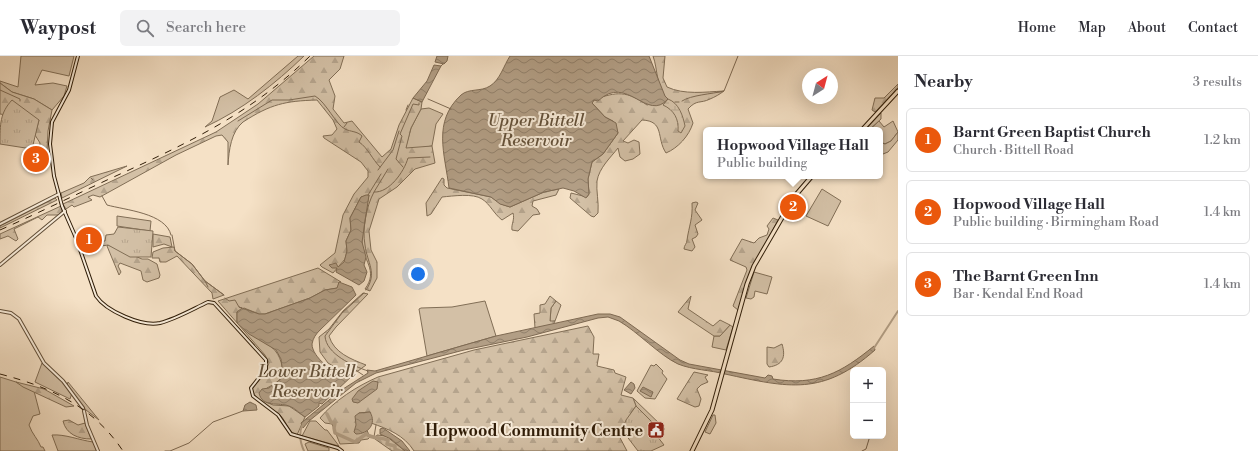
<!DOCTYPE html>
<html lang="en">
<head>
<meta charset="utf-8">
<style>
	:root { --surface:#fff; --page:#f2f2f3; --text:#2b2b33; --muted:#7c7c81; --line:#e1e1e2; --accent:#ea580c }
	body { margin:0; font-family:"Libre Bodoni",serif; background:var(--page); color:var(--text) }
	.controls { position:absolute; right:12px; bottom:12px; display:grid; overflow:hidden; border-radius:6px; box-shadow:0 4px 16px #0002 }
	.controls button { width:36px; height:36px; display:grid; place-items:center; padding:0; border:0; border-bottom:1px solid var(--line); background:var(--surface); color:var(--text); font:20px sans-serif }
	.compass { position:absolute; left:802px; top:12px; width:36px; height:36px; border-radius:50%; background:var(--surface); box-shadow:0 4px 16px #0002; rotate:36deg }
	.you { position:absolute; left:418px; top:218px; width:14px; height:14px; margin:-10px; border:3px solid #fff; border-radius:50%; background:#1a73e8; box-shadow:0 0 0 6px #1a73e833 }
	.badge { display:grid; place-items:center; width:26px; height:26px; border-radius:50%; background:var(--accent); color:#fff; font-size:13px; font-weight:700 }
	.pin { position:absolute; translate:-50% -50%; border:2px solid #fff; box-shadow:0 1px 4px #0006 }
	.popup { position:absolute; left:703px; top:71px; width:180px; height:52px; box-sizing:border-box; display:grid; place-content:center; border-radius:6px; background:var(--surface); filter:drop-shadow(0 1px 3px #0005); font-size:13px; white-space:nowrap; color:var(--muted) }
	.popup b { font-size:15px; color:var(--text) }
	.popup::after { content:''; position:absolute; left:50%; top:100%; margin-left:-8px; border:8px solid transparent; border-top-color:var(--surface) }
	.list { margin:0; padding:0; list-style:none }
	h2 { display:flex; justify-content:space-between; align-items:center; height:52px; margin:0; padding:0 16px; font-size:17px }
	h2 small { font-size:13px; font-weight:400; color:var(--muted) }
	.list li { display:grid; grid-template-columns:26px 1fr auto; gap:12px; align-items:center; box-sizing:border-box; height:64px; margin:0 8px 8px; padding:0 8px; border:1px solid var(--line); border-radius:6px }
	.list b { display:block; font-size:15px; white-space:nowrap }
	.list p { margin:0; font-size:13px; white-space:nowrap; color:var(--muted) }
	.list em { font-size:13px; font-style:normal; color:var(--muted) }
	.icon { flex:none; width:22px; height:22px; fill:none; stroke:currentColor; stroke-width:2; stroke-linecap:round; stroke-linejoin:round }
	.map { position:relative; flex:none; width:898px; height:395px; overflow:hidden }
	header { display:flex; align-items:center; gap:24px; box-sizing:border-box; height:56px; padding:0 20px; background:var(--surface); border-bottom:1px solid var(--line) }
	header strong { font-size:19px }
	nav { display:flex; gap:22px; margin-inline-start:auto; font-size:14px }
	.search { width:280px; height:36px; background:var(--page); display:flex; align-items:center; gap:10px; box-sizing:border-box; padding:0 14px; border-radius:6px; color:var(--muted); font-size:15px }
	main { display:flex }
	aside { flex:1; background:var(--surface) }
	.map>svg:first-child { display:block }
	.green { fill:#d3c0a6; stroke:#816e56 }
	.forest { fill:url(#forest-firs); stroke:#816e56 }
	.wetland { fill:url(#wetland-marsh); stroke:#816e56 }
	.park { fill:url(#park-tufts); stroke:#816e56 }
	.water { fill:url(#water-waves); stroke:#7e6a53 }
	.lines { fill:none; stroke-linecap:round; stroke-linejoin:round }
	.stream { stroke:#7e6a53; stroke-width:1 }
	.canal { stroke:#b29e85; stroke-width:2 }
	.river { stroke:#b29e85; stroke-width:3.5 }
	.tertiary-casing { stroke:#604d37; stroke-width:4 }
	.secondary-casing { stroke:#2f1c07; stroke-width:4 }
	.trunk-casing { stroke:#2f1c07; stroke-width:5 }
	.tertiary { stroke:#f8ecda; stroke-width:2 }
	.secondary { stroke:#f8ecda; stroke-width:2 }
	.trunk { stroke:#f5e1c6; stroke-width:3 }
	.rail { stroke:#2f1c07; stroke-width:1; stroke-dasharray:7 7; stroke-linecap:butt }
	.labels { text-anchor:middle; stroke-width:4; stroke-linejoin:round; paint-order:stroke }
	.poi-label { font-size:16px; font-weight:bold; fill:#2f1c07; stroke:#f8ecda; text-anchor:end }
	.water-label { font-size:17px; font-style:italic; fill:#635039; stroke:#f8ecda }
</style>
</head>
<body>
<header>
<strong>Waypost</strong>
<div class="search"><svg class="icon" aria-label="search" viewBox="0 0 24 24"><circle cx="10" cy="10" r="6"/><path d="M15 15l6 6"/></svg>Search here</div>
<nav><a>Home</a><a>Map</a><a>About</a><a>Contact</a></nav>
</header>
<main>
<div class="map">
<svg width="898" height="395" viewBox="0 0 898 395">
	<defs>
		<pattern id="forest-firs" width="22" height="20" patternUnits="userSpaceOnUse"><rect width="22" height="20" fill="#d3c0a6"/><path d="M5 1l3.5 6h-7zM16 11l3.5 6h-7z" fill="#b5a48d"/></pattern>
		<pattern id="wetland-marsh" width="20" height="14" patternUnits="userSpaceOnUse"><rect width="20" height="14" fill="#d3c0a6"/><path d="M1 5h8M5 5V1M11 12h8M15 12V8" fill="none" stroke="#b5a48d"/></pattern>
		<pattern id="park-tufts" width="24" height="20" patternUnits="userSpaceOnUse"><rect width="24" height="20" fill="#d3c0a6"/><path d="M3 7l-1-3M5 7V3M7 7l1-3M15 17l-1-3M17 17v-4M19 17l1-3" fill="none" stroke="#b5a48d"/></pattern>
		<pattern id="water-waves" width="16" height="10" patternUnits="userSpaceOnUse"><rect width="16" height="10" fill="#b29e85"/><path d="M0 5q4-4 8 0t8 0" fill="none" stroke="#91806b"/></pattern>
	</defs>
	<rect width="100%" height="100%" fill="#f5e1c6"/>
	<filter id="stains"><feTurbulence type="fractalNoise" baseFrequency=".005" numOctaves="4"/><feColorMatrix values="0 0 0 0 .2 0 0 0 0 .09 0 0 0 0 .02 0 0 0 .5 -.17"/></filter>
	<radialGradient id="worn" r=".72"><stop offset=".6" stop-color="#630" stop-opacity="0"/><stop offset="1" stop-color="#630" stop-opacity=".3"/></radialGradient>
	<!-- green -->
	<path class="green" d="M21,0H74L69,20L42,14L35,29L53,27L67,30L64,40L52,54L34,43L12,36L0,27V25L18,31Z
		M298,0H304C275,28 242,54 205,71L212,65L220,41L234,34L248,43Z
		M429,52L443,58L436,68L432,90L405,94L411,72L421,53Z
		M879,65L884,71L893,65L898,76L891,85L885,88L880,86V74H869Z
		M822,133L841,145L828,170L806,160Z
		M117,160L151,165L150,175L117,170Z
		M754,216L772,221L767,238L755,235L754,241L751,243L746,242Z
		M485,245L496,280L427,300L419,253L421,252L452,251Z
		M556,245L561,249L555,265L550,266L551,252Z
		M730,269L733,271L726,294L712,291L714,280H720Z
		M42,307L63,327L72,337L70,343L35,326Z
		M656,308L663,315L662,317L667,323L655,343L645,342L637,335L651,309L654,310Z
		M0,321L16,326L34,335L40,358L33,360L29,369C32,378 38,383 41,391H43L45,395H0Z
		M633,342L665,373L662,376L636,350Z
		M713,359H715L716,367L710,378L705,376Z
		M310,365H316L325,374H327L339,390L302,380Z
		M52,379C65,378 79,384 93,386L97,395H58Z
		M309,386L329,392V395H308L305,388Z"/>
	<!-- forest -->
	<path class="forest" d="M314,0H344L340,13L329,24L335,40L333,53L344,67L352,65L382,101L391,93L399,69L413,42L422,46L421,53L411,72L406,92L432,90L435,107L415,113L397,131L379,143L369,175L371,194L377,206V222L370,235L365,233C379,214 362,204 362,186C362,171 366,154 369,139L361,141L350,162L351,174L346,185L347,195L345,203L333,217L322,211L320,209L335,197L343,159L354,138L368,121V115L361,106L324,82L323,80L332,79L337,73L333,64L317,44C285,45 271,48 243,66C231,76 229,94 228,109V86L222,79L216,80L176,99L100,141L93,139L88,141L92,144L74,151L72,149L66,153L63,148L216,76L258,48Z
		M653,0H665L663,22L667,31C684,39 705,36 724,35C720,38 715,41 710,43C700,48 697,43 688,53L693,67C689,80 678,92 666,97C656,82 665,65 642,64L623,85L628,87L634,84L639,86L640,98L633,103L625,105L620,101L618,92C611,101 599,112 597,125C596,135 599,146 598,157L594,161L591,160L570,142L571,137L587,141L589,138L588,123L592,106L603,98L618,77L613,65L605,61L592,47L594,44C617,35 627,35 647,49L668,43C656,34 658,13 653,0Z
		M0,27L12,36L34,43L52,54L48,75L47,95L39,94L40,87L35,79L39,64L0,58Z
		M898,28V32L875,56L872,54L875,42H884Z
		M881,57V63L869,74H865Z
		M898,76V84L888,96L883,98L880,97V86L885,88L891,85Z
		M127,110L62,142L61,137L84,127L90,121Z
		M442,122L444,123V129L447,132L491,141L501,148L510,151L544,136L559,133L556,139L533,145L532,150L537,153L540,158L533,159L518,175L512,174C511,168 515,164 513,157L502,164C494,158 490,148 482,143C473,137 453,140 442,141L431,158L427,160L426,147Z
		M55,142L57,144L0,172V170Z
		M696,146L698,147L695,154L702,164L695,169L698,178L696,181L692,183L695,191L692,195L684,193C684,189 687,188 687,184C689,170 693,162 692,147Z
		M61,150L62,155L58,159H47L42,164L38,161L14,173L18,183L16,185L8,180L0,183V178Z
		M773,162L778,164L753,211L738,254L733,250L747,214L746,211L730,204L742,183L754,187L759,182L767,179L769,173L767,170Z
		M153,178L170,181L172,191L164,188L153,191Z
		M108,189L142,203H148L157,208L160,219L159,222L147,226L143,224L141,215L120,207L118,210L121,216L119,219L107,190Z
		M174,191L175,195L192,208L205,225L224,239L213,243L212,237L177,200L166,206H160L159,202H152L153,196L163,192Z
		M318,212L341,226H339L338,232L325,234L310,242L265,258H259L244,252L237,256V266C256,288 281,283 283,318L278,326L267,332L266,346L273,349L289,350L305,361L297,379C288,376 287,367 281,360C271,351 258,347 252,334L253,331L265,317L269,307L265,299L218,245Z
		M363,237L368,238L336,271L329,280C334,297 351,303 366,309L358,315H350L340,314L328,307L320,296L319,281L329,273L343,255Z
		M550,240L556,245L551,252L550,265H555L553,269L535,272L534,258L540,257V249L545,248Z
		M691,240L688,253L713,270L720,264L730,269L720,280H714L678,256Z
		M588,270L594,281L593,298H599L597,310L614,314L615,317L626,321L621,339L633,342L636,350C630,357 624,373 618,378L627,395H414C404,379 388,373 371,367L370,356L359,357L370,381L368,383L361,384L359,387L340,388L332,368L325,367L320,362C334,345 357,330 378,321L474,294Z
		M782,288C786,301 783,309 769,311L767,308V291L774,292Z
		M694,316L708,319L705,321L708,326L701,329L697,333L701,343L699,350L695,351L677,343Z
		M16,326L44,333L74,350L66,351L23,331Z
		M68,326L99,364L86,354L67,329Z
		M69,364L78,369L85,367L91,383C78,383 66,378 63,365Z
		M377,379L386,380L405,395H392L375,383Z"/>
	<!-- wetland -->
	<path class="wetland" d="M668,43C679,47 683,60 685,70L681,77L678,75C679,63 674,54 663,49Z"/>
	<!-- park -->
	<path class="park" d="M12,44L39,64L32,93L0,88C0,68 0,57 12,44Z
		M118,171L153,175L151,201H130L108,189L95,191L94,186L105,185L106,179L114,178Z
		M636,350L661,375L657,380L664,389L651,395H638L622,374L626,364Z"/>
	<!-- water -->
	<path class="water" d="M437,0H448L447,5L444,8L435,6Z
		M510,0H649L665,40L668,43C647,67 627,17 598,45L594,44L592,47L605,61L616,67L618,77L603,98L592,106L588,123L589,138L586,142L574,135L563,132L544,136L510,151L500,148L491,141L449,132C445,98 432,66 461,39C469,32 481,36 490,30C500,24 504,9 510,0Z
		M434,9L441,10L422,46L413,42L427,25Z
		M366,139H369L362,186L366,201L364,209L367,216L364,225L359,229L336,216L337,212H332L329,209L336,207L338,211L344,206L347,195L346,185L351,174L350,162L361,141Z
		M339,226L352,231L356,239L320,274C316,278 313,282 312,288C312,301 334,318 345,320L349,318L347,313H354L351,315L352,320L322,348L319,347V350L305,361C299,357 295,352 289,350C279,346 262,352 259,337L262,333L269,332L282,322L283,318L281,303L276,294L249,278L237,267V256L242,252L239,251L259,258H265L310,242L325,234L337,232Z
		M598,258H610L620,261L680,304L689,308L765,322L768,319L772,320L773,323C817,330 841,317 874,290L875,294C823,340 789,332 725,318C710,314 693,314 678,308C659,299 638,276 619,265L608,261L598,262L527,281L464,294L376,317L356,327L309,365L303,372L301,367L340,335L368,317L367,314L375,315L496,280Z
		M373,325L378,326L377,333L358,347L353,346L352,343L358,335Z
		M631,326L634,328L635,332L631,338L624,334Z
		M643,331L653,336L651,341L640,335Z
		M250,346L256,349L257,354L243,355L245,349Z
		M370,356C377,368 368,378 356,378L354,376L356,369L355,360L359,357Z
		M383,372L402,385L410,395H405L391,383L380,378V373Z"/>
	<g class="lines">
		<!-- stream -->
		<path class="stream" d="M441,10L443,8
			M0,34L20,43V45
			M428,43L451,53
			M682,45C691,39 712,38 724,35L738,0
			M675,46H679
			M406,54L408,49
			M238,65L272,44H289L315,40C326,46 336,69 345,73C351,76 357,75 362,80L359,86C368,92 372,103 380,111
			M344,71L347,67
			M403,111L396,103L402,80L400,78L413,48L419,49V47
			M378,114L393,94L399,75
			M91,122L93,124
			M374,136L388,113
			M368,139L381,118
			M102,140L107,149C125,154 166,157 171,179
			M172,179L175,195L192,208L205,225L224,239
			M205,225L208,231
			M366,234C378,217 367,207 365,189C362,173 366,151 374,136C389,137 404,116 408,102L430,101
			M364,237L342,257L325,280C326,298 353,310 368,315
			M225,242L229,245L235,244L239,251
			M354,313L363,319
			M374,381L376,369
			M165,395H170L189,387L213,366L243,355
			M862,395L866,393L870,380"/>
		<!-- canal -->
		<path class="canal" d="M874,292L898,255
			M303,368C298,377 300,386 304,395"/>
		<!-- river -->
		<path class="river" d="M327,358L331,366L335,367L334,372L335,377L355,386L366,378C373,383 380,381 388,384L387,388L395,390V393L400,395"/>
		<defs>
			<path id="tertiary" d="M0,168L59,138
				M0,209L65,155
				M0,255L11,257L19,263L44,307L63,325L83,352
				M84,355L87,369L98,395"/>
			<path id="secondary" d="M78,0L69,34L52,66L50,88L54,120L62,150L76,182L96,240C106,255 142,271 160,267C176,263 193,253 208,246L214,247L266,304V313L251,332L253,340L278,359L291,378L338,392L342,395"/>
			<path id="trunk" d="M862,74L898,35
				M692,395L712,354L747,228L754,210L794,141L812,120"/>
		</defs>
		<!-- tertiary casing -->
		<use href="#tertiary" class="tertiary-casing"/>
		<!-- secondary casing -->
		<use href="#secondary" class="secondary-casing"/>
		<!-- trunk casing -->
		<use href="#trunk" class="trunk-casing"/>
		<!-- tertiary -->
		<use href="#tertiary" class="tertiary"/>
		<!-- secondary -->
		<use href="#secondary" class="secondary"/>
		<!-- trunk -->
		<use href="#trunk" class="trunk"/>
		<!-- rail -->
		<path class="rail" d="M0,174C36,158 71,141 107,124C182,90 250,59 310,0
			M0,318C50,331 93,350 123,395"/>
	</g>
	<!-- icons -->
	<defs>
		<symbol id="civic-square" viewBox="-11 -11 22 22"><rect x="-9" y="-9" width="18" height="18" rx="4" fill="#8f2418" stroke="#f8ecda"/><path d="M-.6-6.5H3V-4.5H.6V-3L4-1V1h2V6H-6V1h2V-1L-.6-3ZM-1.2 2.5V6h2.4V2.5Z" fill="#fff"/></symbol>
	</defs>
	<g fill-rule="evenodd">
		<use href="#civic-square" x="646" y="364" width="20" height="20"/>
	</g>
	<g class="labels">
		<!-- poi labels -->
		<g class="poi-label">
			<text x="643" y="380">Hopwood Community Centre</text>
		</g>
		<!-- water labels -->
		<g class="water-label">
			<text x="536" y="70">Upper Bittell<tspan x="536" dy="20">Reservoir</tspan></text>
			<text x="307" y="321">Lower Bittell<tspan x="307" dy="20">Reservoir</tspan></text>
		</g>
	</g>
	<rect width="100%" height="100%" filter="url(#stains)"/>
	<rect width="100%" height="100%" fill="url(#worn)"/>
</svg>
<div class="controls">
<button>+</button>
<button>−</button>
</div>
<svg class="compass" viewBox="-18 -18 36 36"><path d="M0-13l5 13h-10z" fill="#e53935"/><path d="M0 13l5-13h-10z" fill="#7c7c81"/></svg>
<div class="you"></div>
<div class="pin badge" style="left:89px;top:184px">1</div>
<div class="pin badge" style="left:793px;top:151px">2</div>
<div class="popup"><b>Hopwood Village Hall</b>Public building</div>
<div class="pin badge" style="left:36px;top:103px">3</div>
</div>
<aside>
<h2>Nearby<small>3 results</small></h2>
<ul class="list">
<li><span class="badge">1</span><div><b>Barnt Green Baptist Church</b><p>Church · Bittell Road</p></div><em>1.2 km</em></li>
<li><span class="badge">2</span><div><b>Hopwood Village Hall</b><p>Public building · Birmingham Road</p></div><em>1.4 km</em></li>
<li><span class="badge">3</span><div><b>The Barnt Green Inn</b><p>Bar · Kendal End Road</p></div><em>1.4 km</em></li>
</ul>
</aside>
</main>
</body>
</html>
